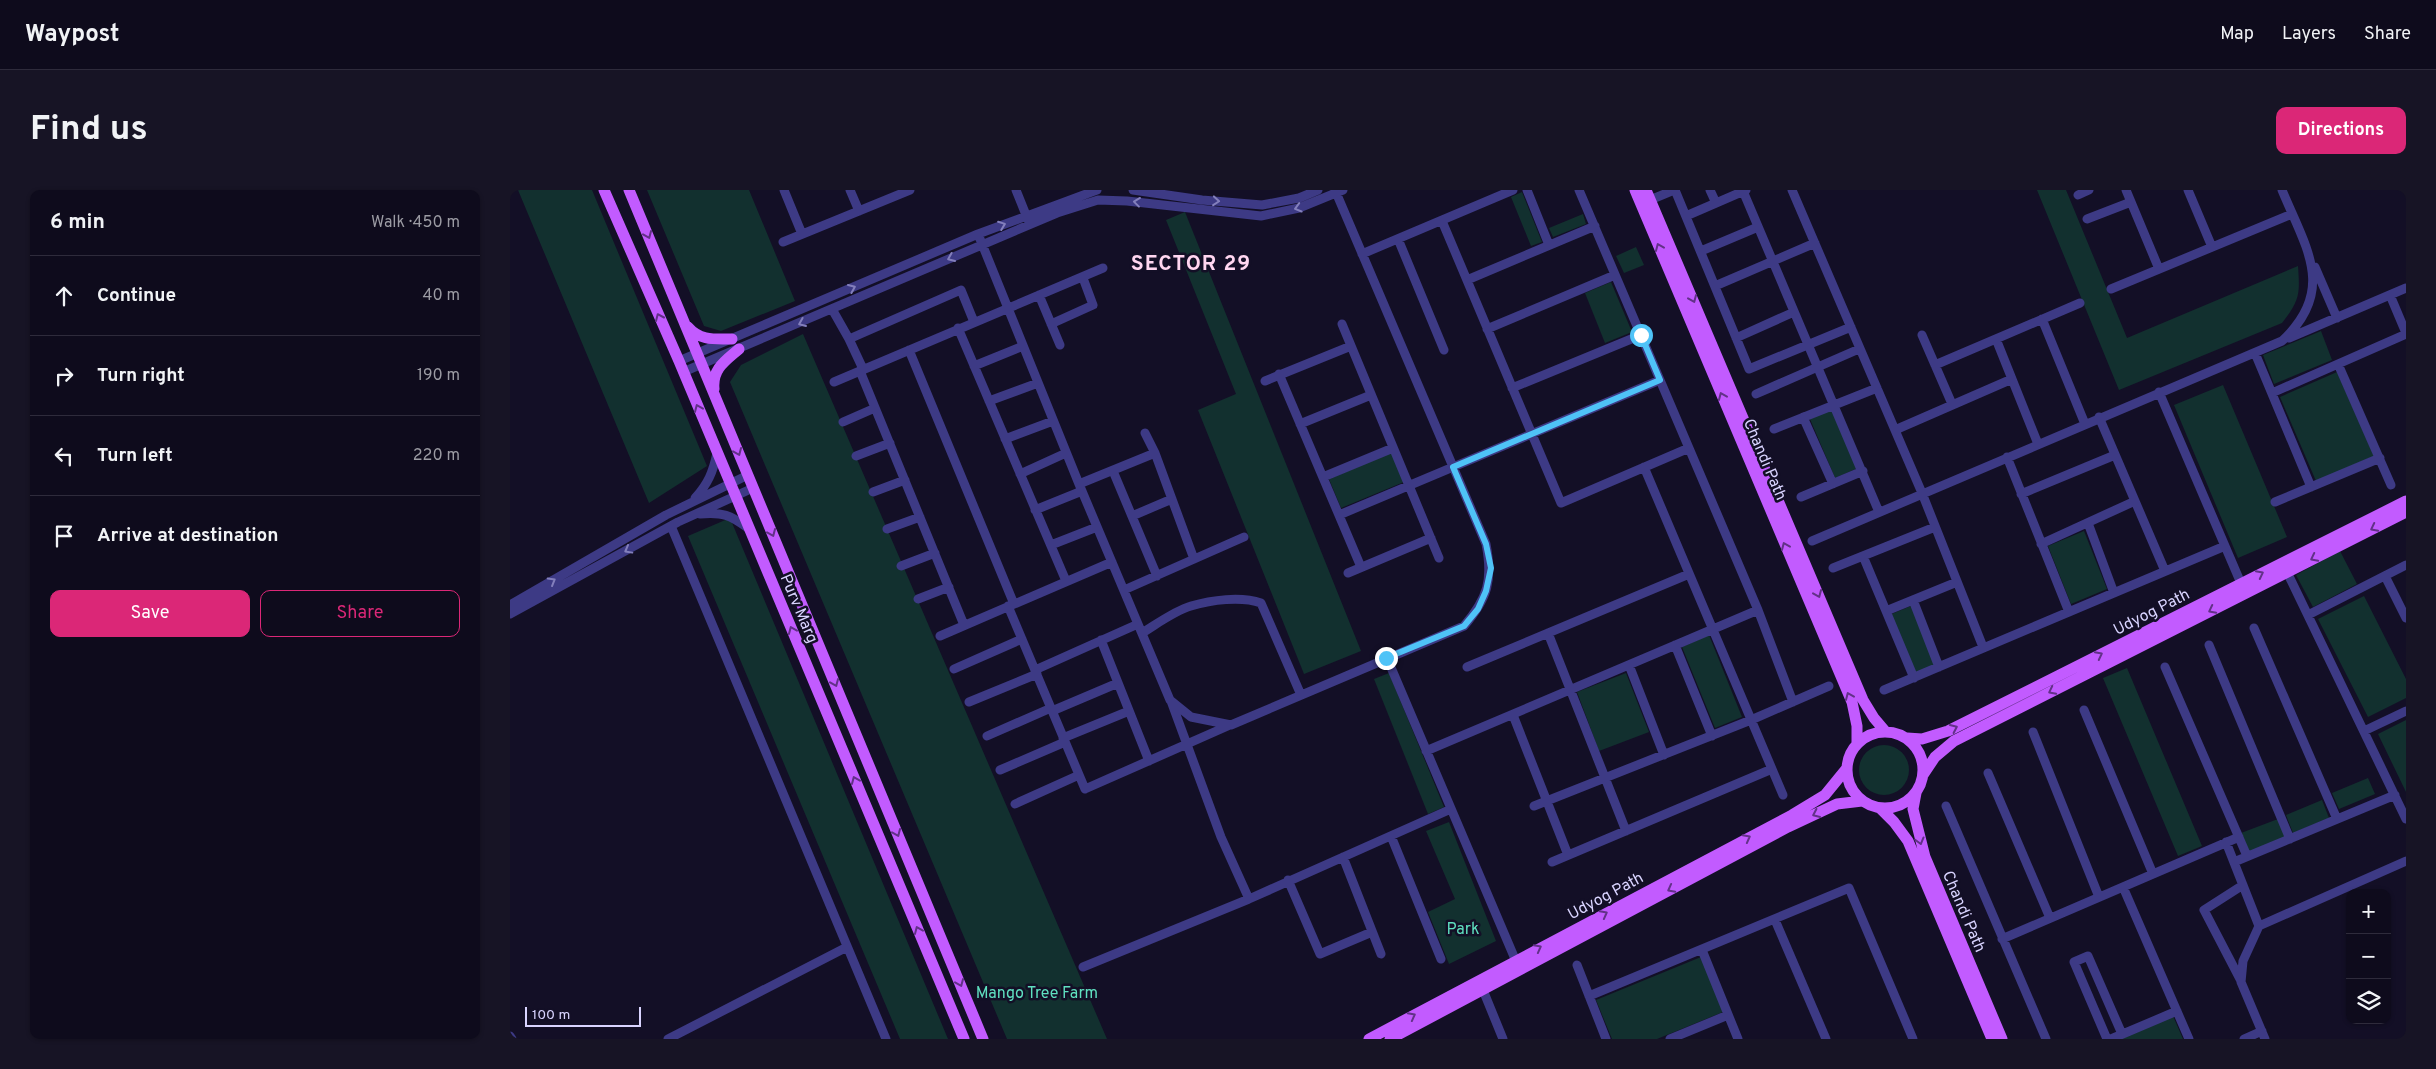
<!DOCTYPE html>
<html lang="en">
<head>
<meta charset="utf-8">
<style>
	:root { --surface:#0e0b1c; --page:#171425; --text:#f1f3f6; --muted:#9b9ba3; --line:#2e2b3b; --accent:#db2777 }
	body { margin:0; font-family:Overpass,sans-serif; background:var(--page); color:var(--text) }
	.controls { position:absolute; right:15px; bottom:15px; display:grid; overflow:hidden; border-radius:10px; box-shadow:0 1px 4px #0004 }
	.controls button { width:45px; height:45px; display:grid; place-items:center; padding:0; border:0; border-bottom:1px solid var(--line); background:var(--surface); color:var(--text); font:25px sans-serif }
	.scale { position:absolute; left:15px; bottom:12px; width:116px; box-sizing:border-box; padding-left:5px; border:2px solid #d9d4ff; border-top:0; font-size:14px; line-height:18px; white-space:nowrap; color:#d9d4ff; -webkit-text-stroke:4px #130f26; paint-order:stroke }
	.stop { position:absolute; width:15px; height:15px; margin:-11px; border:4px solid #4fc3f7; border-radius:50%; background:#fff }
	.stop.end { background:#4fc3f7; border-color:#fff; box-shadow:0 1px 5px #0008 }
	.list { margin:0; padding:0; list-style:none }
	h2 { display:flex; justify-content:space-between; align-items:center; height:65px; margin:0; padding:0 20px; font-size:21px }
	h2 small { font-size:16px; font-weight:400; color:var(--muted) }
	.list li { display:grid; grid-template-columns:32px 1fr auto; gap:15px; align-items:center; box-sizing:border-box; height:80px; padding:0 20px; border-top:1px solid var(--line) }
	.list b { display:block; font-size:19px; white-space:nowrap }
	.list em { font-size:16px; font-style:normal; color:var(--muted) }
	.actions { display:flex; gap:10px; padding:15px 20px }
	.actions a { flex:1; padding:11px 0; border:1px solid var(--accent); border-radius:10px; text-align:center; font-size:18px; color:var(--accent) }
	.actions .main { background:var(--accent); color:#fff }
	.icon { flex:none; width:28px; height:28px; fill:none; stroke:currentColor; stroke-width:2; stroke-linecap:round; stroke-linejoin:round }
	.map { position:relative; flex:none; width:1896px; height:849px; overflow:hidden; border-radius:10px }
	header { display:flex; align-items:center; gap:30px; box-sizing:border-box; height:70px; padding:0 25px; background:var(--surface); border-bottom:1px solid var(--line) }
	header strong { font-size:24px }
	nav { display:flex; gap:28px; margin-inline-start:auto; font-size:18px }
	.intro { display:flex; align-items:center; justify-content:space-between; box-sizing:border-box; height:120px; padding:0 30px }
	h1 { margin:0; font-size:35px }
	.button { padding:12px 22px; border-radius:10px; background:var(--accent); color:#fff; font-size:18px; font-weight:700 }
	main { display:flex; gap:30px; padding:0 30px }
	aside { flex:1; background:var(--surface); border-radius:10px; box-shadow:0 1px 4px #0004 }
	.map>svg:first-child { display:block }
	.green { fill:#12302f }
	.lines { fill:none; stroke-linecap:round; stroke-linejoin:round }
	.minor { stroke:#3d3a85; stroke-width:9 }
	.major { stroke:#c25bff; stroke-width:11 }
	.oneway { stroke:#837fbc }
	.oneway2 { stroke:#623188 }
	.route { stroke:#4fc3f7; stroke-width:6 }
	.labels { text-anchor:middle; stroke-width:5; stroke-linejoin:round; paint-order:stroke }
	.street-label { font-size:16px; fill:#d9d4ff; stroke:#130f26 }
	.park-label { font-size:16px; fill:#5fe0c0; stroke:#130f26 }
	.district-label { font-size:21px; font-weight:bold; letter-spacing:1px; fill:#ffd6f0; stroke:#130f26 }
</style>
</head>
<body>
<header>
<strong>Waypost</strong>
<nav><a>Map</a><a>Layers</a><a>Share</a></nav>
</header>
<div class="intro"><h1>Find us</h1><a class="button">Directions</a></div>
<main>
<aside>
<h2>6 min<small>Walk · 450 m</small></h2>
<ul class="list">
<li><svg class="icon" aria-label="ahead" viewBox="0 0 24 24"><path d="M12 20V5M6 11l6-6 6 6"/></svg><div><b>Continue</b></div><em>40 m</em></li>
<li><svg class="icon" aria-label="right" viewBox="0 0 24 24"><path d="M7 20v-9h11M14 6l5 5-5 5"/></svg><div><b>Turn right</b></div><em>190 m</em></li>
<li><svg class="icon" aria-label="left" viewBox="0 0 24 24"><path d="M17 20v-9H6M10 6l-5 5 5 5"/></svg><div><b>Turn left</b></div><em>220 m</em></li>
<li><svg class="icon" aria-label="arrive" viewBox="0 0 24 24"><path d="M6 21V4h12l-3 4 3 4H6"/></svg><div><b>Arrive at destination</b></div></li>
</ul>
<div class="actions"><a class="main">Save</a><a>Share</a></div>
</aside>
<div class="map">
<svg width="1896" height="849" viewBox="0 0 1896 849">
	<rect width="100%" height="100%" fill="#130f26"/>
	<!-- green -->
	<path class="green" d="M8,0H82L197,276L139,313Z
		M137,0H239L285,111L211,141L194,136Z
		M1527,0H1556L1617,148L1788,76C1790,104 1790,110 1772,133L1609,200Z
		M1012,2L1032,52L1021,56L1001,7Z
		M675,22L851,461L794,484L688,220L726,204L656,30Z
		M1073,24L1076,34L1043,47L1039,38Z
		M1126,57L1134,75L1114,83L1106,66Z
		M1101,92L1122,142L1095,153L1075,103Z
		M1811,141L1822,170L1764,194L1753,165Z
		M293,144L597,849H497L220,192L231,175Z
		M1827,182L1864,266L1806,291L1770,207Z
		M1713,195L1777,347L1728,368L1664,215Z
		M1322,219L1348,278L1325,288L1300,229Z
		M882,262L894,292L831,318L819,289Z
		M220,328L438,849H390L178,346Z
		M1574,341L1597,399L1561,414L1538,356Z
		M1830,361L1847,394L1803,417L1786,385Z
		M1854,406L1896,489V508L1858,527L1808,429Z
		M1401,416L1426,475L1404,485L1379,425Z
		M1199,445L1232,527L1205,538L1172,457Z
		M1617,478L1692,656L1668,666L1593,488Z
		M879,483L934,617L918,624L864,489Z
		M1116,483L1139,542L1089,561L1067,502Z
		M1896,530V602L1868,544Z
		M1349 580a25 25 0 1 1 50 0a25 25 0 1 1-50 0Z
		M1858,588L1865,604L1829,619L1822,603Z
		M1812,610L1819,628L1783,643L1776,625Z
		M1768,629L1775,647L1739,662L1731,643Z
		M939,632L986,751L939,774L918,722L945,709L916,641Z
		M1191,767L1213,822L1147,849H1102L1086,810Z
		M1663,826L1673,849H1610Z"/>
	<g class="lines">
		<!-- minor -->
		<path class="minor" d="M274,0L292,44
			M340,0L349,21
			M506,0L518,30
			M623,0L692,10L752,15L789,8L808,0
			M1017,0L1039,55
			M1069,0L1248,420L1283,512
			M1165,0L1239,179L1341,137
			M1200,0L1206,13
			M1282,0L1412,303L1473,457
			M1616,0L1649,79
			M1678,0L1702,57
			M1233,1L1369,322
			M1568,5L1579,0
			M1140,10L1164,0
			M1176,26L1236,0
			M1577,29L1621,12
			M932,31L1051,313L1179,258
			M468,44L569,294L660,510L681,527L721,535L954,436C978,408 983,390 976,354L825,0
			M888,49L934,160
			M273,52L400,0
			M1191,61L1248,37
			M852,64L1003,0
			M1805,77L1827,128
			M957,90L1085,36
			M1205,96L1305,53
			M1601,99L1782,24
			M529,105L550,155
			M1880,105L1896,143
			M322,119L339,149
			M1532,129L1575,234
			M541,134L583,115L573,88
			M832,134L929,368
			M448,138L556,391
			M977,139L1105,85
			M1412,145L1442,214
			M1226,148L1284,122
			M1779,148L1896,98
			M1486,149L1528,254
			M399,160L504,414
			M1745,163L1801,297
			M169,171L468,44L587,0
			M1828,174L1881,295
			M1425,175L1570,113
			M464,176L513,156
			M353,179L339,149L451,100L464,132
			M350,181L454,435
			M173,182L547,23L588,10L617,11L751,26L789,18L833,0
			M769,184L851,377
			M755,191L841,156
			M324,192L593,78
			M1002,198L1131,145
			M1649,202L1733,398
			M1762,203L1896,144
			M1246,204L1349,159
			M479,211L528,193
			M1293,227L1323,294
			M1589,227L1655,381
			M333,232L365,218
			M790,234L861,205
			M1264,239L1367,198
			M1385,240L1502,189
			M635,243L645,263L684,369
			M495,249L543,231
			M346,266L380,253
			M1497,267L1559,422
			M1134,277L1273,605
			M603,281L647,386
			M510,284L556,263
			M813,287L883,258
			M569,294L645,263
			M363,302L395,290
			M1511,304L1605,265
			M1291,307L1353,281
			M185,308C198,294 203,282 207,263
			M1765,312L1870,268
			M525,320L572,301
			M190,324C213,322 220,325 238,338
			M829,325L1150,190
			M622,326L662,309
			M1578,333L1604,403
			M161,336L376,849
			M377,339L410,327
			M1302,351L1772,151C1827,100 1796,58 1772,0
			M1531,354L1625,311
			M541,355L587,337
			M1353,366L1404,488
			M391,376L425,363
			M1323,378L1425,337
			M1777,382L1896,629
			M838,383L921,348
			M1875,386L1896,428
			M614,400L734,347
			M408,409L439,397
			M1403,410L1429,477
			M0,415L156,325L238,285
			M498,416L575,599L720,535
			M1376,421L1447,392
			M0,424L168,332L243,298
			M1798,425L1896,375
			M1744,438L1827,629
			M632,443C647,434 664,421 681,416C701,410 731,406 751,413L791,505
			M1038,443L1116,641
			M430,446L602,372
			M591,450L639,571
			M1165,455L1202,546
			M1699,455L1780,649
			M877,468L1008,776
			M1119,475L1154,565
			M957,477L1179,384
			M1655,477L1737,666
			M444,479L512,449
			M525,480L628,434
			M1374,500L1715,356
			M661,511L711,647L739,709
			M459,512L527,484
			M1574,520L1643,684
			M542,521L608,493
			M1003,525L1058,665
			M1854,541L1896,521
			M1523,542L1589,707
			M477,546L541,518
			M553,548L619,521
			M916,561L1248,420
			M490,580L555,552
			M1478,583L1540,728
			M505,614L569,585
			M1024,616L1241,530L1319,496
			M1436,616L1536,849
			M881,646L931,769
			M1716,652L1749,736
			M833,667L871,764
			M1042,672L1262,579
			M1724,672L1885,605
			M778,690L810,764L862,742
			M1613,697L1679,849
			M1265,730L1316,849
			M1492,749L1729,647
			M1192,760L1228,849
			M1067,775L1096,849
			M573,777L739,709L941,619
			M1731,791L1694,720L1733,695
			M973,800L993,849
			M1079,806L1339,698L1403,849
			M0,846L2,849
			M158,849L337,757
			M1160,849L1218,825
			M1597,849L1564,772L1578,766L1612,844
			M1601,849L1667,821
			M1734,849L1752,841
			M1755,849L1731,792L1733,771L1749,736L1896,671"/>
		<!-- major -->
		<path class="major" d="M94,0L169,171L454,849
			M119,0L473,849
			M1125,0L1342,512L1347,536V553
			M1136,0L1353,510L1364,528L1375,541
			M178,137C190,151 205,149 222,149
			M204,199C202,179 215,171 229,159
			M1337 580a38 38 0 1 1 76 0a38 38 0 1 1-76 0Z
			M1397,548L1412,549L1438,541L1896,311
			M1413,585L1425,567L1444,551L1896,322
			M1406,603L1403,619L1415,667L1492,849
			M1370,618L1384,632L1398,651L1482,849
			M859,849L1282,625L1315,605L1337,578
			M880,849L1278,637L1327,614L1352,611"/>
	</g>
	<!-- one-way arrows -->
	<defs><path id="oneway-chevron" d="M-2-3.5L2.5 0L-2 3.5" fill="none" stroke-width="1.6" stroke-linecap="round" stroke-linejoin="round" transform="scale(1.25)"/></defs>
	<g class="oneway">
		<use href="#oneway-chevron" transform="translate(706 11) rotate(5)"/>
		<use href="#oneway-chevron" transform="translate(627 12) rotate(-173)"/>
		<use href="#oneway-chevron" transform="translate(788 18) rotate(164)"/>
		<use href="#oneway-chevron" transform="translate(492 35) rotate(-21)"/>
		<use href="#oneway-chevron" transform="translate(441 68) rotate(157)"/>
		<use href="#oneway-chevron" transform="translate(342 98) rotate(-23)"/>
		<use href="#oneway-chevron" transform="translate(292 133) rotate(157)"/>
		<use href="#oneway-chevron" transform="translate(118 360) rotate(151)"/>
		<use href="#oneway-chevron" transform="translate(42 391) rotate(-30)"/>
	</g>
	<g class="oneway2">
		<use href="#oneway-chevron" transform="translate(138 45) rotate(67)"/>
		<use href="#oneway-chevron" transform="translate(1149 57) rotate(-113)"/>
		<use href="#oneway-chevron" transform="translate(1183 109) rotate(67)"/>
		<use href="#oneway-chevron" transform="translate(149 127) rotate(-114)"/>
		<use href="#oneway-chevron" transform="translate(1212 206) rotate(-113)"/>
		<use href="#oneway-chevron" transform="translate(188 218) rotate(-113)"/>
		<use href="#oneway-chevron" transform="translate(228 262) rotate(67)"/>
		<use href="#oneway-chevron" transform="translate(1864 338) rotate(153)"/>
		<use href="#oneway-chevron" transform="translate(262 343) rotate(67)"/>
		<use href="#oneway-chevron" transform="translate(1275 356) rotate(-113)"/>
		<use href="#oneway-chevron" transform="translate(1804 368) rotate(153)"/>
		<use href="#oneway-chevron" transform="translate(1750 384) rotate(-27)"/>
		<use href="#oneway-chevron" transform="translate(1308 404) rotate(67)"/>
		<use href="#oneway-chevron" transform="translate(1702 420) rotate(153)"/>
		<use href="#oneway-chevron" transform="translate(282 440) rotate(-113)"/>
		<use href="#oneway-chevron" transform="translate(1589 465) rotate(-27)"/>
		<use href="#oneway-chevron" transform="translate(325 493) rotate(67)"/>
		<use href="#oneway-chevron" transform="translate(1542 501) rotate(153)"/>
		<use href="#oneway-chevron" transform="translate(1339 506) rotate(-113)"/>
		<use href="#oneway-chevron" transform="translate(1444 538) rotate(-25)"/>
		<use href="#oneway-chevron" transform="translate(345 590) rotate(-113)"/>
		<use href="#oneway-chevron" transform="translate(1306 624) rotate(155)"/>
		<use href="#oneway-chevron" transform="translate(387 643) rotate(67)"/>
		<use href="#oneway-chevron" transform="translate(1237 648) rotate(-28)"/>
		<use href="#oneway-chevron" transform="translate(1410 651) rotate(75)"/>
		<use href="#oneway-chevron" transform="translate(1161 699) rotate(152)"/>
		<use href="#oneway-chevron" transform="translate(1094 724) rotate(-28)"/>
		<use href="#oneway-chevron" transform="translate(408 740) rotate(-113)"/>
		<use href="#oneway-chevron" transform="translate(1028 758) rotate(-28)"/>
		<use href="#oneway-chevron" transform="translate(450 793) rotate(67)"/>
		<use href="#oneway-chevron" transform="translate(902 826) rotate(-28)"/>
	</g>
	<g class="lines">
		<!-- route -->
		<path class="route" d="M876,468L954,436L968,419L976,401L981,378L976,354L943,277L1150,190L1131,145"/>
	</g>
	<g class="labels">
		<!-- street labels -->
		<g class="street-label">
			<text transform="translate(1256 269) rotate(67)" y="6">Chandi Path</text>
			<text transform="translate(290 418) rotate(67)" y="6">Purv Marg</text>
			<text transform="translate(1641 421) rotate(-27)" y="6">Udyog Path</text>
			<text transform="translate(1095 705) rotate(-28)" y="6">Udyog Path</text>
			<text transform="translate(1455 721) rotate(67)" y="6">Chandi Path</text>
		</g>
		<!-- park labels -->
		<g class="park-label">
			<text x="953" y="744">Park</text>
			<text x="527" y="808">Mango Tree Farm</text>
		</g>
		<!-- district labels -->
		<g class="district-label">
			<text x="681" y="80">SECTOR 29</text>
		</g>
	</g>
</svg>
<div class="controls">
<button>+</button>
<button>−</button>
<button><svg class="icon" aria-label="layers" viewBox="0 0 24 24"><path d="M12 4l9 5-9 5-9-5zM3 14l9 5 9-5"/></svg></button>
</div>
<div class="scale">100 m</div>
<div class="stop" style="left:1131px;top:145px"></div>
<div class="stop end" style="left:876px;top:468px"></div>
</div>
</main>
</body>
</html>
